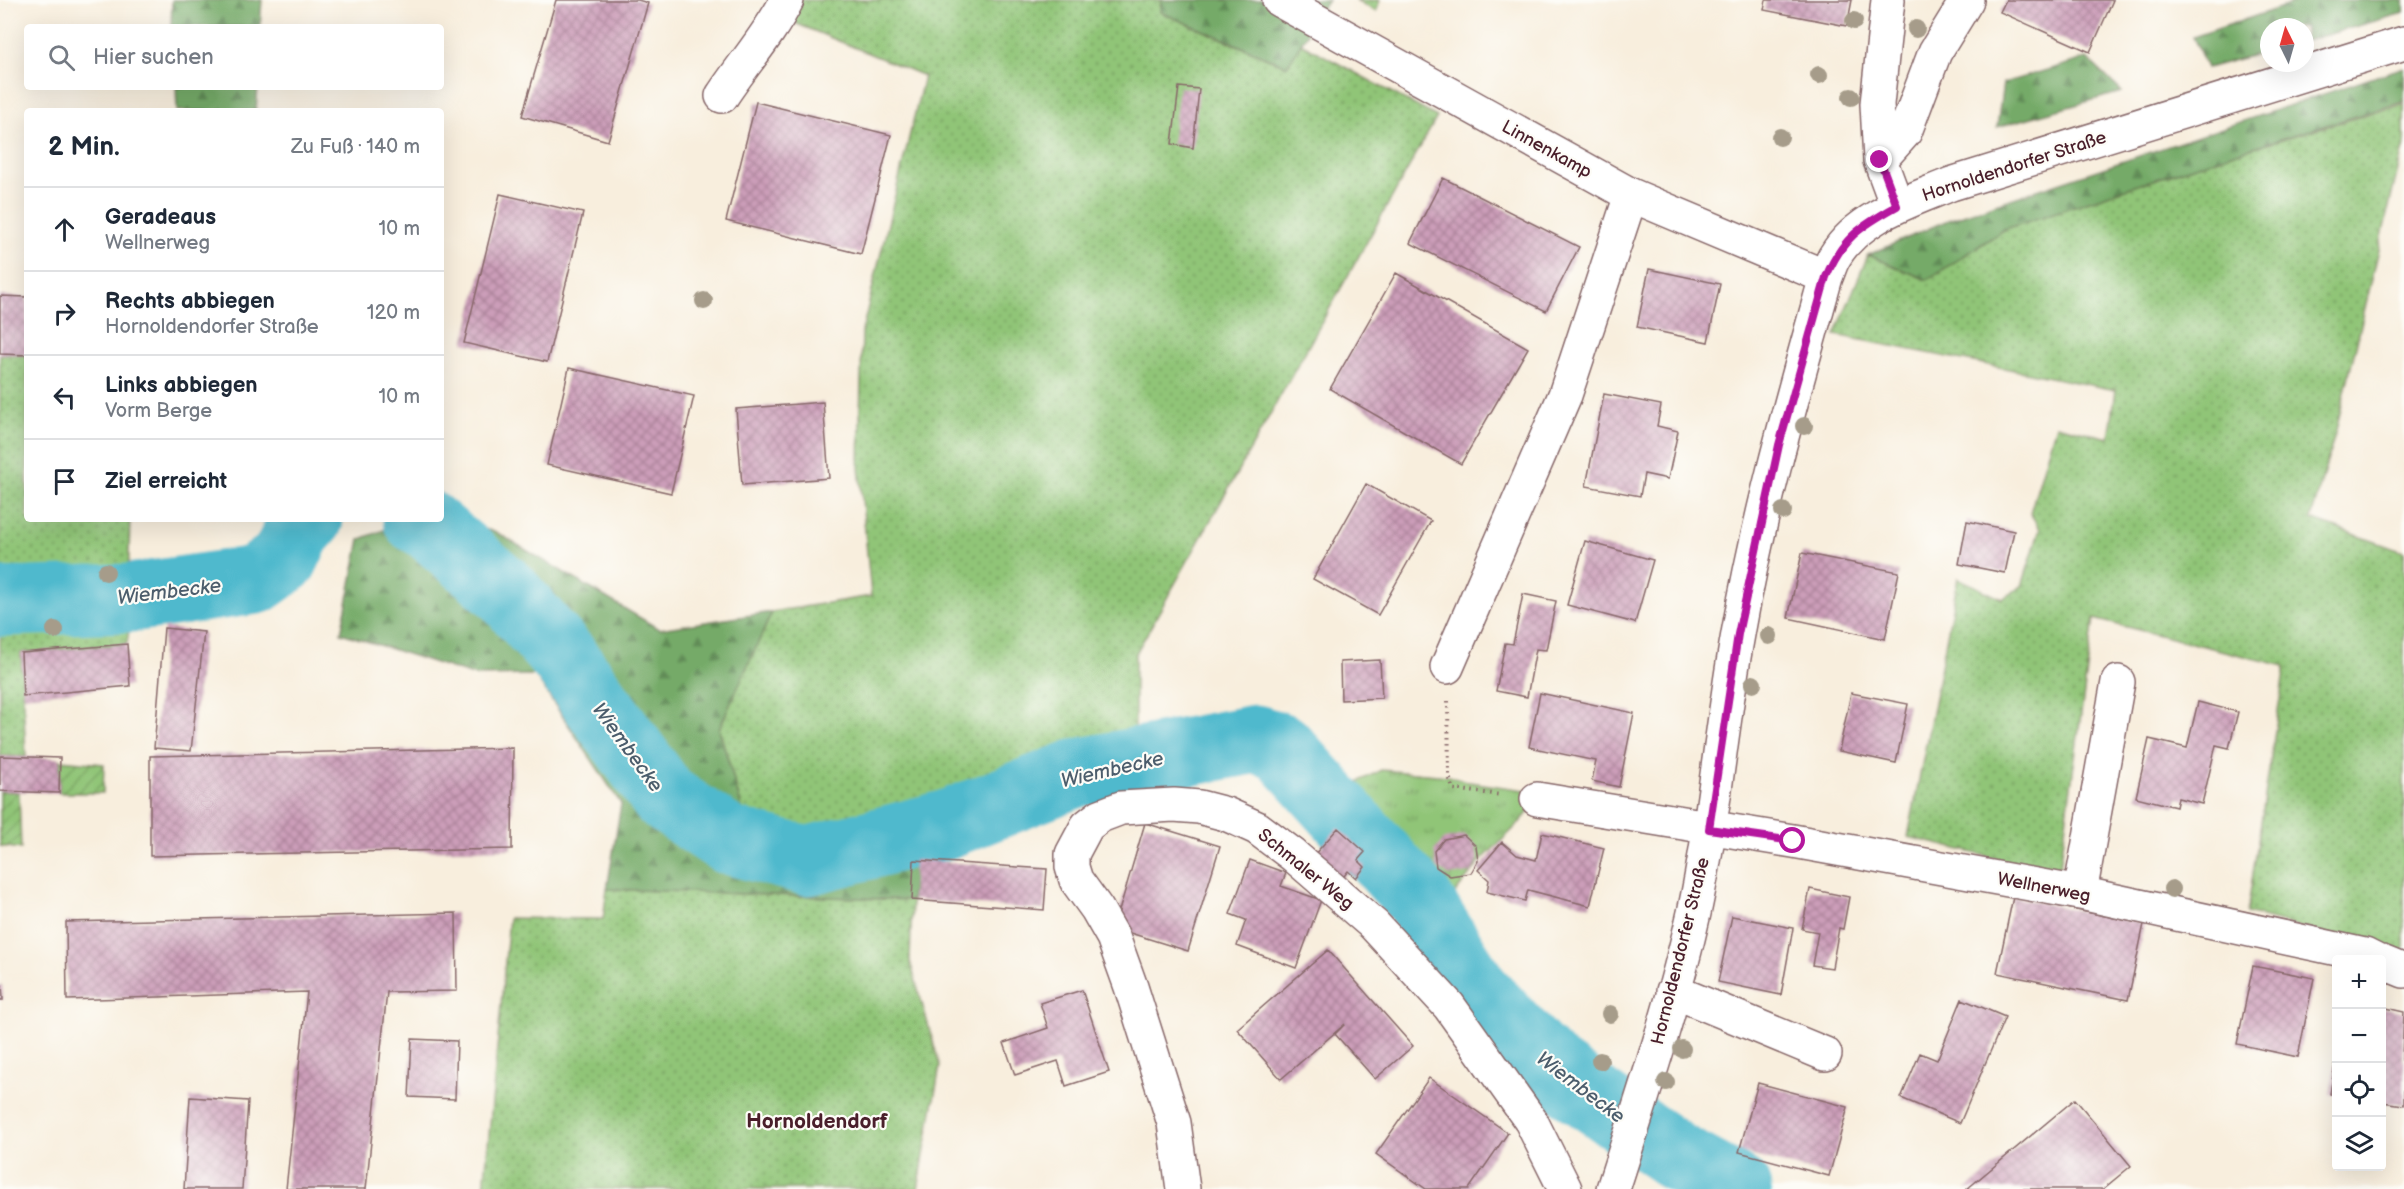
<!DOCTYPE html>
<html lang="de">
<head>
<meta charset="utf-8">
<style>
	:root { --surface:#fff; --page:#f6f6f7; --text:#1f2937; --muted:#747a83; --line:#e0e1e3 }
	body { margin:0; font-family:"Balsamiq Sans",sans-serif; background:var(--page); color:var(--text) }
	.controls { position:absolute; right:18px; bottom:18px; display:grid; overflow:hidden; border-radius:6px; box-shadow:0 6px 24px #0002 }
	.controls button { width:54px; height:54px; display:grid; place-items:center; padding:0; border:0; border-bottom:2px solid var(--line); background:var(--surface); color:var(--text); font:30px sans-serif }
	.compass { position:absolute; left:2260px; top:18px; width:54px; height:54px; border-radius:50%; background:var(--surface); box-shadow:0 6px 24px #0002; rotate:355deg }
	.stop { position:absolute; width:18px; height:18px; margin:-14px; border:4px solid #b5179e; border-radius:50%; background:#fff }
	.stop.end { background:#b5179e; border-color:#fff; box-shadow:0 2px 6px #0008 }
	.list { margin:0; padding:0; list-style:none }
	h2 { display:flex; justify-content:space-between; align-items:center; height:78px; margin:0; padding:0 24px; font-size:26px }
	h2 small { font-size:20px; font-weight:400; color:var(--muted) }
	.list li { display:grid; grid-template-columns:39px 1fr auto; gap:18px; align-items:center; box-sizing:border-box; height:84px; padding:0 24px; border-top:2px solid var(--line) }
	.list b { display:block; font-size:22px; white-space:nowrap }
	.list p { margin:0; font-size:20px; white-space:nowrap; color:var(--muted) }
	.list em { font-size:20px; font-style:normal; color:var(--muted) }
	.icon { flex:none; width:33px; height:33px; fill:none; stroke:currentColor; stroke-width:2; stroke-linecap:round; stroke-linejoin:round }
	.map { position:relative; flex:none; width:2404px; height:1189px; overflow:hidden }
	.search { position:absolute; background:var(--surface); box-shadow:0 6px 24px #0002; left:24px; top:24px; width:420px; height:66px; display:flex; align-items:center; gap:15px; box-sizing:border-box; padding:0 21px; border-radius:6px; color:var(--muted); font-size:22px }
	.panel { position:absolute; background:var(--surface); box-shadow:0 6px 24px #0002; left:24px; top:108px; width:420px; height:414px; border-radius:6px }
	.map>svg:first-child { display:block }
	.grass { fill:url(#grass-dots); stroke:#6d7251; stroke-width:1.5 }
	.forest { fill:url(#forest-firs); stroke:#5f644a; stroke-width:1.5 }
	.park { fill:url(#park-tufts); stroke:#6d7251; stroke-width:1.5 }
	.garden { fill:url(#garden-furrows); stroke:#6d7251; stroke-width:1.5 }
	.lines { fill:none; stroke-linecap:round; stroke-linejoin:round }
	.river { stroke:#50b9cd; stroke-width:69 }
	.building { fill:url(#building-cross-hatch) }
	.minor-casing { stroke:#876769; stroke-width:36 }
	.path { stroke:#876769; stroke-width:4; stroke-dasharray:1.5 4.5; stroke-linecap:butt }
	.minor { stroke:#fff; stroke-width:33 }
	.tree { fill:#a69c8a }
	.route { stroke:#b5179e; stroke-width:8 }
	.labels { text-anchor:middle; stroke-width:4.5; stroke-linejoin:round; paint-order:stroke }
	.street-label { font-size:18px; fill:#4a1f2b; stroke:#fdfcf7 }
	.water-label { font-size:20px; font-style:italic; fill:#4c5d6c; stroke:#fdfcf7 }
	.quarter-label { font-size:21px; font-weight:bold; fill:#4a1f2b; stroke:#fdfcf7 }
</style>
</head>
<body>
<div class="map">
<svg width="2404" height="1189" viewBox="0 0 2404 1189">
	<defs>
		<pattern id="grass-dots" width="8" height="8" patternUnits="userSpaceOnUse" patternTransform="scale(1.5)"><rect width="8" height="8" fill="#90c577"/><path d="M2 2h.1M6 6h.1" fill="none" stroke="#789f62" stroke-width="1.8" stroke-linecap="round"/></pattern>
		<pattern id="forest-firs" width="22" height="20" patternUnits="userSpaceOnUse" patternTransform="scale(1.5)"><rect width="22" height="20" fill="#74aa68"/><path d="M5 1l3.5 6h-7zM16 11l3.5 6h-7z" fill="#618a56"/></pattern>
		<pattern id="park-tufts" width="24" height="20" patternUnits="userSpaceOnUse" patternTransform="scale(1.5)"><rect width="24" height="20" fill="#90c577"/><path d="M3 7l-1-3M5 7V3M7 7l1-3M15 17l-1-3M17 17v-4M19 17l1-3" fill="none" stroke="#789f62"/></pattern>
		<pattern id="garden-furrows" width="10" height="10" patternUnits="userSpaceOnUse" patternTransform="scale(1.5)"><rect width="10" height="10" fill="#90c577"/><path d="M-1 1l2-2M0 10L10 0M9 11l2-2" fill="none" stroke="#789f62"/></pattern>
		<pattern id="building-cross-hatch" width="8" height="8" patternUnits="userSpaceOnUse" patternTransform="scale(1.5)"><rect width="8" height="8" fill="#cc9eb9"/><path d="M0 0l8 8M0 8l8-8" fill="none" stroke="#a88097"/></pattern>
	</defs>
	<rect width="100%" height="100%" fill="#fdfcf7"/>
	<filter id="ink" filterUnits="userSpaceOnUse"><feTurbulence type="fractalNoise" baseFrequency=".0167" numOctaves="2"/><feDisplacementMap in="SourceGraphic" scale="12" xChannelSelector="R" yChannelSelector="G"/><feConvolveMatrix kernelMatrix="1 2 1 2 8 2 1 2 1" color-interpolation-filters="sRGB"/></filter>
	<filter id="wash" filterUnits="userSpaceOnUse"><feTurbulence type="fractalNoise" baseFrequency=".008" numOctaves="4" result="noise"/><feDisplacementMap in="SourceGraphic" scale="24" xChannelSelector="R" yChannelSelector="G"/><feGaussianBlur stdDeviation="1.35" result="paint"/><feColorMatrix in="noise" values="0 0 0 0 0 0 0 0 0 0 0 0 0 0 0 0 0 1.4 0 .05"/><feComposite in="paint" operator="in"/></filter>
	<g filter="url(#wash)">
		<rect width="100%" height="100%" fill="#f8eedd"/>
		<!-- grass -->
		<path class="grass" d="M801,0H1161L1160,12L1286,66L1301,43L1437,117L1135,655V731L836,831L750,836L719,729L772,612L871,596L859,467L862,331L924,76L790,21Z
			M1356,0H1380L1376,12Z
			M2404,104V144L2336,430L2311,519L2404,552V955L2247,913L2285,666L2094,619L2059,874L1908,837L1958,578L2002,599L2022,586L2040,529L2030,513L2056,425L2109,438L2116,390L1835,335L1868,255L1927,280L2005,229L2240,151Z
			M0,354L27,355V519H130L128,583L0,586Z
			M131,614L127,644L21,653L26,757L0,756V618Z
			M607,889L912,900L910,961L940,1066L918,1189H484L509,918L603,919Z"/>
		<!-- forest -->
		<path class="forest" d="M172,0H262L260,27H171Z
			M1161,0H1328L1287,66L1160,12Z
			M2303,0H2404V13L2305,41V27H2269V51L2207,68L2193,37Z
			M2087,58L2122,92L1997,127L2003,83Z
			M2404,67V102L2240,151L2005,229L1927,280L1868,255L1948,220Z
			M176,87H258L256,111H177Z
			M441,518L496,532L659,629L772,612L719,729L750,836L836,831L1135,731L1133,779L915,860L912,900L607,889L621,804L535,675L476,676L341,633L360,539L412,519Z"/>
		<!-- park -->
		<path class="park" d="M1381,770L1449,776L1469,782L1540,792C1530,819 1500,840 1481,861C1469,875 1457,891 1445,906L1380,820L1356,783Z"/>
		<!-- garden -->
		<path class="garden" d="M60,760L104,764L103,793H59Z
			M0,791L19,792L21,849L0,846Z"/>
		<g class="lines">
			<!-- river -->
			<path class="river" d="M417,519L428,525L506,591L565,659L665,798L728,840L807,861L945,825L1077,773L1256,739L1281,747L1418,899L1475,989L1548,1067L1675,1156L1737,1189
				M0,602L130,598L256,580L284,560L298,531L309,519"/>
		</g>
		<g id="blocks">
			<!-- building -->
			<path class="building" d="M556,0H638L648,3L608,141L522,116Z
				M1766,0H1852L1847,26L1764,10Z
				M2006,0H2113L2090,52L2000,12Z
				M1179,87L1199,89L1193,148L1172,144Z
				M756,102L891,135L861,254L726,221Z
				M1443,178L1579,247L1546,311L1410,243Z
				M500,194L583,213L547,362L464,343Z
				M1649,269L1720,284L1708,342L1637,327Z
				M1396,273L1528,348L1461,464L1330,389Z
				M0,296L27,297V355L0,354Z
				M569,368L694,396L671,493L547,465Z
				M1604,394L1661,405L1657,426L1678,431L1668,479L1644,474L1640,496L1586,486Z
				M823,402L829,478L742,485L736,409Z
				M1366,484L1431,521L1378,615L1313,579Z
				M1967,521L2014,531L2005,573L1959,564Z
				M1585,541L1653,560L1635,623L1567,605Z
				M1802,553L1899,572L1885,639L1788,618Z
				M1523,594L1556,601L1546,650L1536,649L1527,697L1496,691L1505,643L1513,644Z
				M164,628L204,632L191,751L154,748Z
				M127,644L130,686L23,696L21,653Z
				M1380,660L1382,698L1341,700L1340,662Z
				M1540,693L1634,713L1619,787L1592,781L1596,761L1529,747Z
				M1851,693L1908,704L1896,763L1839,751Z
				M2198,702L2238,712L2229,748L2216,745L2202,804L2178,798L2176,807L2136,797L2149,739L2187,748Z
				M513,748L512,849L150,856V756Z
				M0,756L60,758L59,793L0,791Z
				M1145,823L1220,846L1188,951L1114,928Z
				M1338,828L1365,852L1358,860L1365,867L1356,878L1348,871L1341,880L1314,855Z
				M1542,833L1604,848L1590,906L1528,890L1525,901L1487,892L1489,880L1478,870L1502,842L1517,855L1536,860Z
				M1464,835L1476,846L1478,861L1471,873L1450,876L1436,867L1434,851L1444,839Z
				M914,860L1047,869L1044,910L912,900Z
				M1250,860L1286,873L1281,886L1321,900L1296,968L1237,946L1246,920L1230,914Z
				M1810,889L1849,897L1843,929L1839,928L1832,968L1812,965L1818,932L1802,929Z
				M2013,897L2144,924L2128,1000L1997,973Z
				M456,913L457,991L387,992L366,1189H286L307,992L67,1000L66,922Z
				M1732,916L1793,928L1781,995L1718,982Z
				M1328,950L1413,1046L1375,1079L1335,1034L1345,1024L1281,1079L1237,1029Z
				M2253,966L2314,978L2298,1057L2237,1044Z
				M0,985H2L3,1000H0Z
				M1082,990L1109,1072L1066,1086L1058,1061L1015,1075L1004,1043L1048,1028L1040,1003Z
				M1962,999L2005,1017L1960,1123L1901,1098L1920,1053L1937,1060Z
				M2382,1007L2404,1012L2402,1060L2404,1061V1105L2382,1102Z
				M412,1039L457,1041L455,1099L409,1097Z
				M2335,1064H2336V1095L2330,1094Z
				M1429,1078L1508,1133L1469,1189H1426L1376,1154Z
				M1758,1083L1848,1107L1829,1176L1739,1152Z
				M190,1097L248,1101L242,1189H184Z
				M2075,1099L2131,1166L2103,1189H1967Z"/>
		</g>
	</g>
	<g filter="url(#ink)">
		<use href="#blocks" fill-opacity="0" stroke="#876769" stroke-width="1.5"/>
		<g class="lines">
			<defs>
				<path id="minor" d="M1279,0L1631,195L1826,277
					M1888,0L1877,104L1880,160L1897,206
					M722,96C743,64 770,34 787,0
					M1880,160L1905,132L1935,52L1967,0
					M1447,667L1565,395L1631,195
					M1537,799L1793,841L2080,893L2365,955L2375,960
					M2080,893L2118,682
					M2382,962L2404,971
					M1673,991L1825,1054
					M1183,1189L1174,1123L1131,987L1113,937L1097,909L1076,880L1072,867V854L1087,826L1100,816L1121,808L1174,805L1199,807L1226,814L1257,828L1293,855L1374,925L1449,1006L1531,1121L1565,1189
					M1613,1189C1642,1098 1673,1006 1694,913C1714,821 1721,727 1738,634C1759,513 1793,395 1826,277C1829,270 1831,262 1835,256C1859,216 1911,201 1951,184L2404,43"/>
			</defs>
			<!-- minor casing -->
			<use href="#minor" class="minor-casing"/>
			<!-- path -->
			<path class="path" d="M1448,701L1449,776L1453,789L1501,795"/>
			<!-- minor -->
			<use href="#minor" class="minor"/>
		</g>
		<!-- trees -->
		<g class="tree">
			<circle cx="1854" cy="21" r="9"/>
			<circle cx="1916" cy="29" r="9"/>
			<circle cx="1819" cy="75" r="9"/>
			<circle cx="1851" cy="97" r="9"/>
			<circle cx="1780" cy="137" r="9"/>
			<circle cx="704" cy="301" r="9"/>
			<circle cx="1804" cy="426" r="9"/>
			<circle cx="1783" cy="511" r="9"/>
			<circle cx="106" cy="572" r="9"/>
			<circle cx="55" cy="630" r="9"/>
			<circle cx="1769" cy="636" r="9"/>
			<circle cx="1753" cy="684" r="9"/>
			<circle cx="2172" cy="889" r="9"/>
			<circle cx="1610" cy="1014" r="9"/>
			<circle cx="1682" cy="1049" r="9"/>
			<circle cx="1600" cy="1061" r="9"/>
			<circle cx="1666" cy="1082" r="9"/>
		</g>
	</g>
	<g class="lines" filter="url(#ink)">
		<!-- route -->
		<path class="route" d="M1793,841L1709,829L1738,634L1779,445L1826,277C1842,238 1861,226 1897,206L1880,160"/>
	</g>
	<g class="labels">
		<!-- street labels -->
		<g class="street-label">
			<text transform="translate(1547 149) rotate(29)" y="6">Linnenkamp</text>
			<text transform="translate(2014 166) rotate(-18)" y="6">Hornoldendorfer Straße</text>
			<text transform="translate(1306 869) rotate(39)" y="6">Schmaler Weg</text>
			<text transform="translate(2044 887) rotate(11)" y="6">Wellnerweg</text>
			<text transform="translate(1680 951) rotate(-76)" y="6">Hornoldendorfer Straße</text>
		</g>
		<!-- water labels -->
		<g class="water-label">
			<text transform="translate(169 591) rotate(-7)" y="7">Wiembecke</text>
			<text transform="translate(628 747) rotate(54)" y="7">Wiembecke</text>
			<text transform="translate(1112 769) rotate(-13)" y="7">Wiembecke</text>
			<text transform="translate(1581 1087) rotate(37)" y="7">Wiembecke</text>
		</g>
		<!-- quarter labels -->
		<g class="quarter-label">
			<text x="817" y="1128">Hornoldendorf</text>
		</g>
	</g>
</svg>
<div class="controls">
<button>+</button>
<button>−</button>
<button><svg class="icon" aria-label="locate" viewBox="0 0 24 24"><circle cx="12" cy="12" r="6"/><path d="M12 2v4M12 18v4M2 12h4M18 12h4"/></svg></button>
<button><svg class="icon" aria-label="layers" viewBox="0 0 24 24"><path d="M12 4l9 5-9 5-9-5zM3 14l9 5 9-5"/></svg></button>
</div>
<svg class="compass" viewBox="-18 -18 36 36"><path d="M0-13l5 13h-10z" fill="#e53935"/><path d="M0 13l5-13h-10z" fill="#747a83"/></svg>
<div class="stop" style="left:1793px;top:841px"></div>
<div class="stop end" style="left:1880px;top:160px"></div>
<div class="search"><svg class="icon" aria-label="search" viewBox="0 0 24 24"><circle cx="10" cy="10" r="6"/><path d="M15 15l6 6"/></svg>Hier suchen</div>
<section class="panel">
<h2>2 Min.<small>Zu Fuß · 140 m</small></h2>
<ul class="list">
<li><svg class="icon" aria-label="ahead" viewBox="0 0 24 24"><path d="M12 20V5M6 11l6-6 6 6"/></svg><div><b>Geradeaus</b><p>Wellnerweg</p></div><em>10 m</em></li>
<li><svg class="icon" aria-label="right" viewBox="0 0 24 24"><path d="M7 20v-9h11M14 6l5 5-5 5"/></svg><div><b>Rechts abbiegen</b><p>Hornoldendorfer Straße</p></div><em>120 m</em></li>
<li><svg class="icon" aria-label="left" viewBox="0 0 24 24"><path d="M17 20v-9H6M10 6l-5 5 5 5"/></svg><div><b>Links abbiegen</b><p>Vorm Berge</p></div><em>10 m</em></li>
<li><svg class="icon" aria-label="arrive" viewBox="0 0 24 24"><path d="M6 21V4h12l-3 4 3 4H6"/></svg><div><b>Ziel erreicht</b></div></li>
</ul>
</section>
</div>
</body>
</html>
